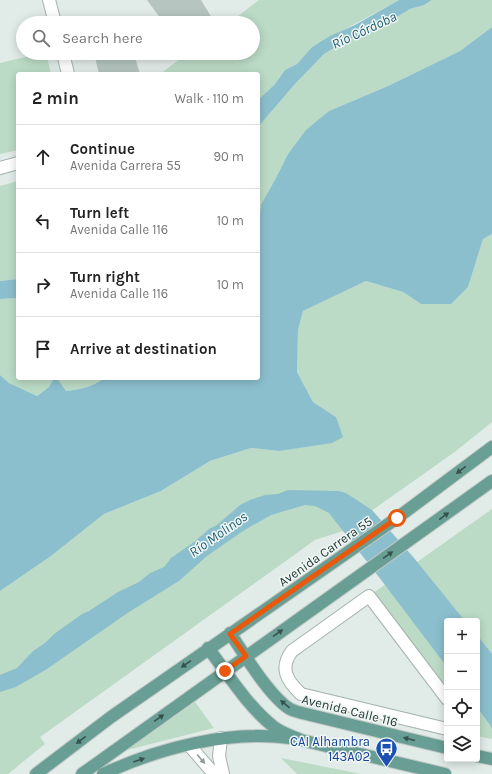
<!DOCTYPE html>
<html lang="en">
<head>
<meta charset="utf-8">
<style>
	:root { --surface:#fff; --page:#f6f6f6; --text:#222; --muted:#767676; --line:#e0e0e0 }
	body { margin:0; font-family:Karla,sans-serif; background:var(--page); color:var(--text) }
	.controls { position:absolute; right:12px; bottom:12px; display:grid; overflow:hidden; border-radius:4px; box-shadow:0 2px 10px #0003 }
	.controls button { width:36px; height:36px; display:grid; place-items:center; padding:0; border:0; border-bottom:1px solid var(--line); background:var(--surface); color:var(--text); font:20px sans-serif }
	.stop { position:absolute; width:12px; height:12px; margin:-9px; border:3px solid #ea580c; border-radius:50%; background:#fff }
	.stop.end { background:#ea580c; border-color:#fff; box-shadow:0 1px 4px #0008 }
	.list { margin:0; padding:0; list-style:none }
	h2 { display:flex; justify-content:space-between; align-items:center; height:52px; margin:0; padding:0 16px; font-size:17px }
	h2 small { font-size:13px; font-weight:400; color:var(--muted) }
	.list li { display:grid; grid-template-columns:26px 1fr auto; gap:12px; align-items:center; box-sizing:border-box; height:64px; padding:0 16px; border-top:1px solid var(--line) }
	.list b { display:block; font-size:15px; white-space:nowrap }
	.list p { margin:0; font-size:13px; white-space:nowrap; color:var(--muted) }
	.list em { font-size:13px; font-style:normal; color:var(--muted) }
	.icon { flex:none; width:22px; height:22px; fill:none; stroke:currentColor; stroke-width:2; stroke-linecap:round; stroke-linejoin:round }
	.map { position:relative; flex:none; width:492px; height:774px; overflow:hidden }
	.search { position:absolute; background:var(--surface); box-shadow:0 2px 10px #0003; left:16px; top:16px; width:244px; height:44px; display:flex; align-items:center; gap:10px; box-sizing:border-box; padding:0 14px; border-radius:22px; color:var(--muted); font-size:15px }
	.panel { position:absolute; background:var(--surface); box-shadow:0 2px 10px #0003; left:16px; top:72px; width:244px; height:308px; border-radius:4px }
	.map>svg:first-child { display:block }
	.green { fill:#bbdbc6 }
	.water { fill:#8cbfcd }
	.building { fill:#b6c5c0 }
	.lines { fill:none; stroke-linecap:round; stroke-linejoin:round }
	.minor-casing { stroke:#a4b2ae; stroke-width:14 }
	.major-casing { stroke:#c1c8c6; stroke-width:14 }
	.minor { stroke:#fff; stroke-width:12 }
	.major { stroke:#689e93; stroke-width:12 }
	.oneway { fill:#34534c }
	.oneway2 { fill:#909c9a }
	.route { stroke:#ea580c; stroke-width:5 }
	.labels { text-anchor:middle; stroke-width:3; stroke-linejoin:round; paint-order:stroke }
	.street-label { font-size:13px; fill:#223a35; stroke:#f1f7f5 }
	.transit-label { font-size:13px; fill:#164399; stroke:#f1f7f5; text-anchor:end }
	.water-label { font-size:14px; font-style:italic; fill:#205f73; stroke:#f1f7f5 }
</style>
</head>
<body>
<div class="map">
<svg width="492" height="774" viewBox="0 0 492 774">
	<rect width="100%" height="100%" fill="#e1ebe7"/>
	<!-- green -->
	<path class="green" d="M259,0H399L312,47L297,64L285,70L275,84L258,100V74H160L188,53H253V23H229Z
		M432,0H492V27L460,51L388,86L329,111L288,154L276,178L258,232V127L295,84L324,54L347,40L372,32L410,9L424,5Z
		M42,53H46L51,74H18V150L0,154V63Z
		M18,181V279L0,281V186Z
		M492,234V422L456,451L343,531L315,540L40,737L45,744L8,774H0V591L51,556L104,514L161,491L210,461L251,448L279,451L336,417L313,402L297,372L298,330L303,311L366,281L403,292L421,304L468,287L483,239Z
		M18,298V378H54L49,387L37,396L9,383L0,375V299Z
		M57,378H104C93,387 81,389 66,391Z
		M492,509V739L477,736V621H447V699L369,596Z
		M195,702L214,728L127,750Z
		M281,758L361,774H297Z"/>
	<!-- water -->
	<path class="water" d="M399,0H432L424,5L410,9L372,32L347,40L324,54L295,84L258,127V100L275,84L285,70L297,64L312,47L330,36L355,25Z
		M492,27V234L483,239L468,287L451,304H421L403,292L366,281L303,311L298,330L297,372L313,402L336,417L343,437L332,443L279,451L251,448L210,461L161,491L104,514L51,556L0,591V375L9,383L37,396L49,387L54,378H57L66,391C81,389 93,387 104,378H258V232L261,205L276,178L288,154L306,130L329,111L388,86L460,51Z
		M18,279V298L0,299V281Z
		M288,490L338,491L346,493L372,510L414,558L465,621H447V667L382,581L329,513L315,506L305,505L271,515L243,531L207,556L179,581L129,612L47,669L16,687L0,692V675L17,668L33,651L45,643L54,634L82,614L89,611L118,592L139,582L150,573L164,567L171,558L194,542L209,529L217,525L240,505L250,500L265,495L278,494Z
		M477,635L492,654V729L490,725L477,707Z"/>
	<!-- building -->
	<path class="building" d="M147,0H201L215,23H164Z
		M94,53H125L126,56L134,54L140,74H99Z"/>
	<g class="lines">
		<defs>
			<path id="minor" d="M49,0L55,23
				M63,53L68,74
				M0,168L18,163
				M447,699L369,596L292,651C279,668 287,681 301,694L447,729
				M221,738L219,756L223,774
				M189,745L214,774"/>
			<path id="major" d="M230,633C244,654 270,697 290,709C294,711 298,712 302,713L447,748
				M208,648C228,674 248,707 274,727C282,733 292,736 301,740L445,774
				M477,756L492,759
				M36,774L111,717L397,518L492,447
				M82,774L492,481
				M103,774C159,748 228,730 290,738"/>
		</defs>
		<!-- minor casing -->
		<use href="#minor" class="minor-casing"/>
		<!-- major casing -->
		<use href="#major" class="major-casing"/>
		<!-- minor -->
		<use href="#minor" class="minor"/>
		<!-- major -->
		<use href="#major" class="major"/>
	</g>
	<!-- one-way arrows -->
	<defs><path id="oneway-solid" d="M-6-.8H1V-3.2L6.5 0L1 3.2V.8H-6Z"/></defs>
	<g class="oneway">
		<use href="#oneway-solid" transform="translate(461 470) rotate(143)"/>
		<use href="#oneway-solid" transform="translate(444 516) rotate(-36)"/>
		<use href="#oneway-solid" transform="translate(388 555) rotate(-35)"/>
		<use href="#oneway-solid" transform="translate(278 633) rotate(-35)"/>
		<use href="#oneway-solid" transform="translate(186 664) rotate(145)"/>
		<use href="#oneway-solid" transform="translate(285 704) rotate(-141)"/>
		<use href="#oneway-solid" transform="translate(159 718) rotate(-35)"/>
		<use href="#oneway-solid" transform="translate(409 739) rotate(-166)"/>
		<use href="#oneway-solid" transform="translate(81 740) rotate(143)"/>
		<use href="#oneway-solid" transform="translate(139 760) rotate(-19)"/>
	</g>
	<use class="oneway2" href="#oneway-solid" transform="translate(201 759) rotate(49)"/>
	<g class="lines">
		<!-- route -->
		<path class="route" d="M225,671L246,656L230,634L397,518"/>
	</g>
	<!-- icons -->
	<defs>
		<symbol id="bus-pin" viewBox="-11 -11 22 30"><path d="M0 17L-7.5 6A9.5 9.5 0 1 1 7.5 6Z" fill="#1a4fb4" stroke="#f1f7f5"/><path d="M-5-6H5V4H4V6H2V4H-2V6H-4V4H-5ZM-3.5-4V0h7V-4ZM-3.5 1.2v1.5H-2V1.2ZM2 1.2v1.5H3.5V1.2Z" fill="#fff"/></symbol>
	</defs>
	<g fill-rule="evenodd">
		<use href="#bus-pin" x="374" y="736" width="25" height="34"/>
	</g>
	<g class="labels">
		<!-- street labels -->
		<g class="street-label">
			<text transform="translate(325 551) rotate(-35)" y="5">Avenida Carrera 55</text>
			<text transform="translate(350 710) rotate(14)" y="5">Avenida Calle 116</text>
		</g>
		<!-- transit labels -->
		<g class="transit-label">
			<text x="370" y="746">CAI Alhambra<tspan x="370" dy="15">143A02</tspan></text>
		</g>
		<!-- water labels -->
		<g class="water-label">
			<text transform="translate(364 30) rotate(-25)" y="5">Río Córdoba</text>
			<text transform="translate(218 534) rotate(-35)" y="5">Río Molinos</text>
		</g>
	</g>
</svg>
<div class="controls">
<button>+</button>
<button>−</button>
<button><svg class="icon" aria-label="locate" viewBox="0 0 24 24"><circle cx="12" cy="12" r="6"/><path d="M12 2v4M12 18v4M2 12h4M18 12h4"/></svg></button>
<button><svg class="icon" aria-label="layers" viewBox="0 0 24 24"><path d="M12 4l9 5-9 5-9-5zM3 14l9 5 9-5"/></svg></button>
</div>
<div class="stop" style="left:397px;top:518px"></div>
<div class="stop end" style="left:225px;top:671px"></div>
<div class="search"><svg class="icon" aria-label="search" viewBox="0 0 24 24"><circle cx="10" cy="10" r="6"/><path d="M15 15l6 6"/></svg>Search here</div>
<section class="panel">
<h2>2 min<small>Walk · 110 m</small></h2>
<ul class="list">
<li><svg class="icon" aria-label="ahead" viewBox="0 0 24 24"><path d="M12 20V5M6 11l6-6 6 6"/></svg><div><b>Continue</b><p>Avenida Carrera 55</p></div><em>90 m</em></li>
<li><svg class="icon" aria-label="left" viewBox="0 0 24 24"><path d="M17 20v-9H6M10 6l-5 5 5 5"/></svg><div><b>Turn left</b><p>Avenida Calle 116</p></div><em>10 m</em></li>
<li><svg class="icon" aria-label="right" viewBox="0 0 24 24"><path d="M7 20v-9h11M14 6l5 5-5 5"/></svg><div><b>Turn right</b><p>Avenida Calle 116</p></div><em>10 m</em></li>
<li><svg class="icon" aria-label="arrive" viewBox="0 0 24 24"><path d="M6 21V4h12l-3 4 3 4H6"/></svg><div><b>Arrive at destination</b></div></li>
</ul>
</section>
</div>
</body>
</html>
